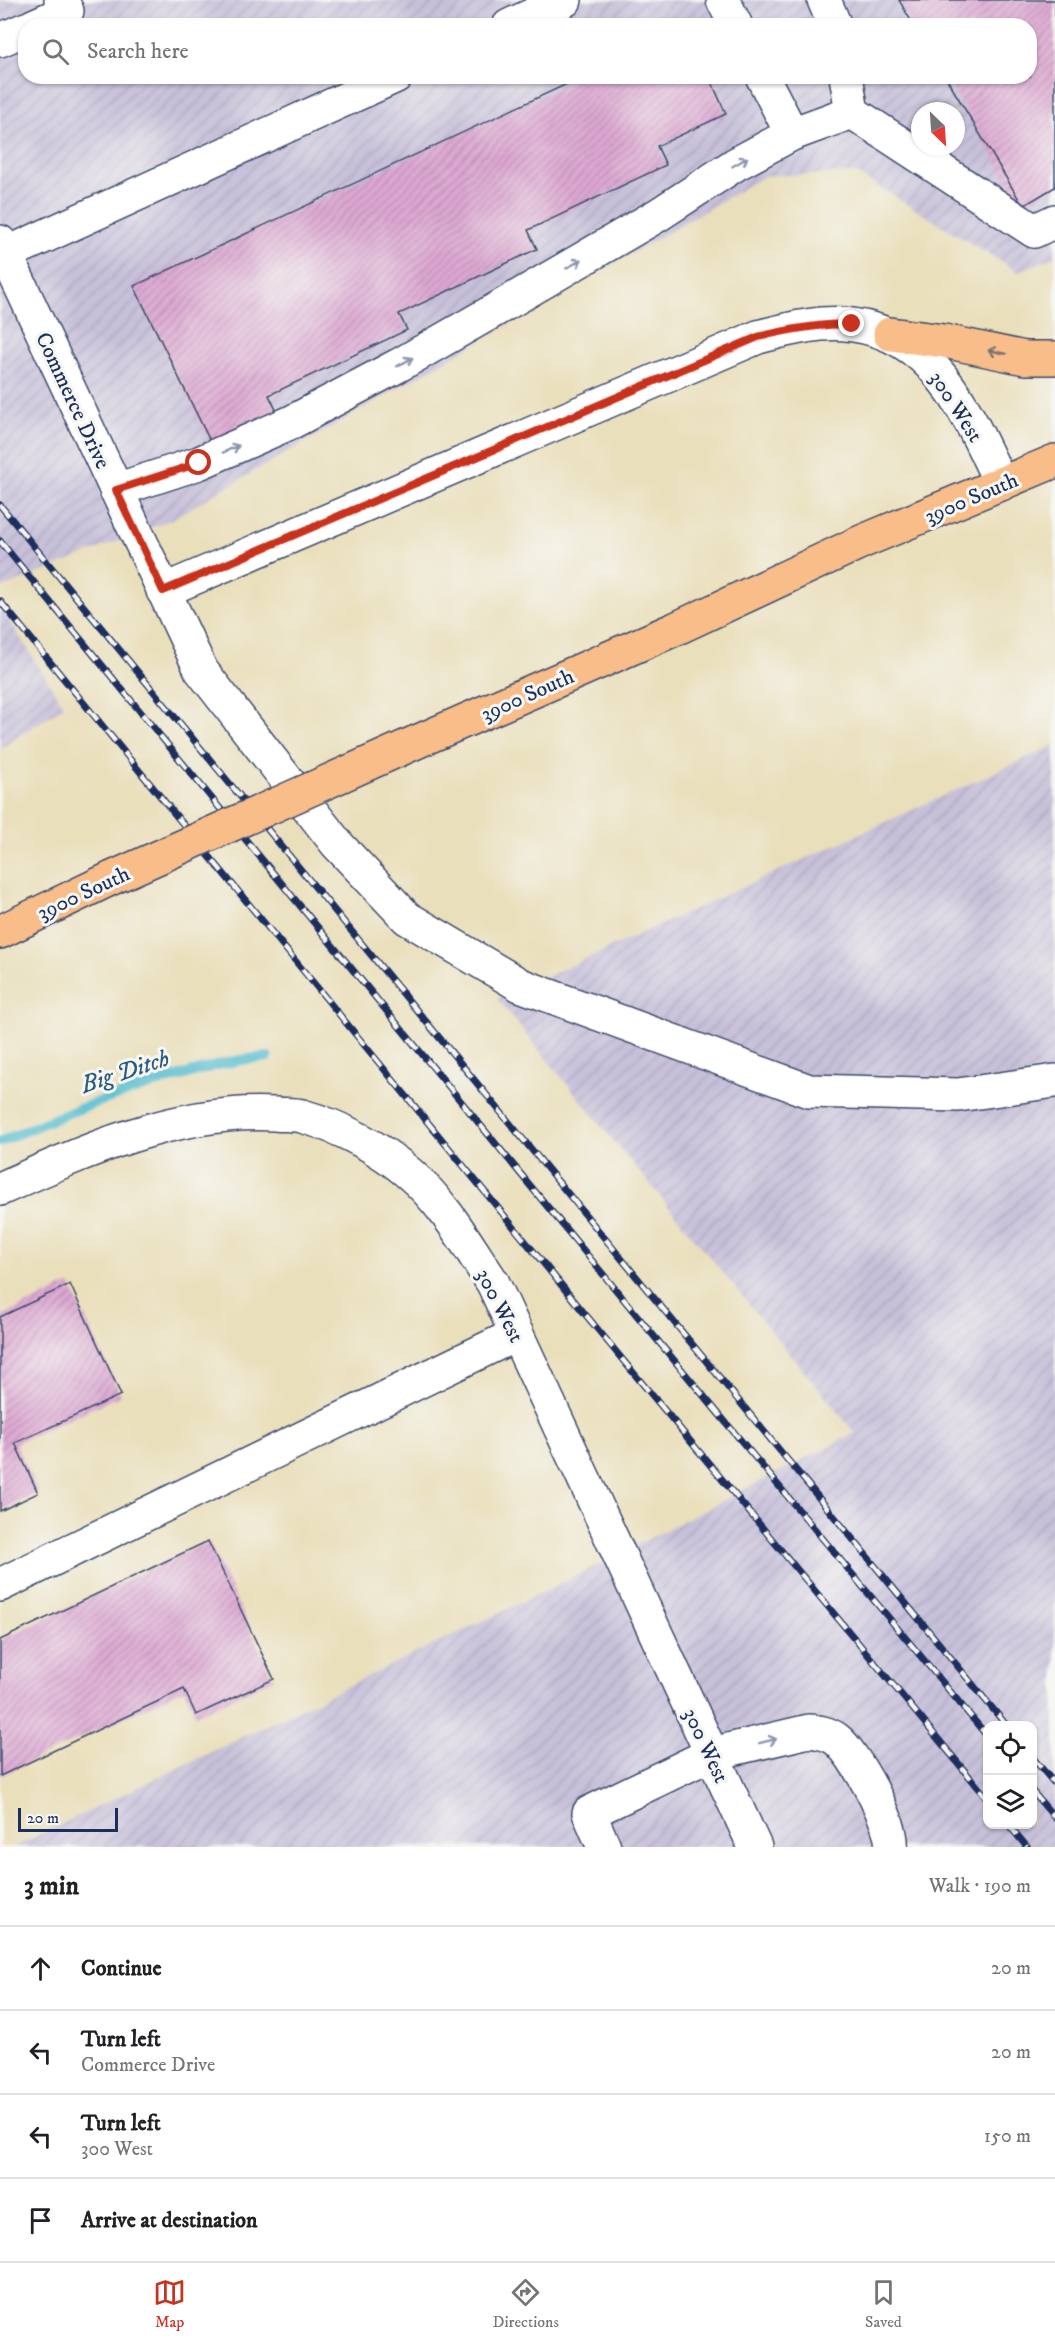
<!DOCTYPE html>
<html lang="en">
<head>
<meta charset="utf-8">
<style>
	:root { --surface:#fff; --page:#f6f6f6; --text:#202124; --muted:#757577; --line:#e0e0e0; --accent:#c8321e }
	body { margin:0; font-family:"IM FELL DW Pica",serif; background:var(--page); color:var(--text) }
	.controls { position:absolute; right:18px; bottom:18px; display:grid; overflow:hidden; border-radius:12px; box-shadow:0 2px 4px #0004 }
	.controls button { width:54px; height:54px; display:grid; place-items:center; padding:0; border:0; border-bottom:2px solid var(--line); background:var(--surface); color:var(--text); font:30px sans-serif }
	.compass { position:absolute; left:911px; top:102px; width:54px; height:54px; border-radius:50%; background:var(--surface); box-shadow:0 2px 4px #0004; rotate:155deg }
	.scale { position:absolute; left:18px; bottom:15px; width:100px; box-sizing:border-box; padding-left:6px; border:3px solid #1b2f5e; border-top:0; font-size:16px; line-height:21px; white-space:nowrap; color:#1b2f5e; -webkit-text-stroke:4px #f6f6f2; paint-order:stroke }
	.stop { position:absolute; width:18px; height:18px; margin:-14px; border:4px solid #c8321e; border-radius:50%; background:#fff }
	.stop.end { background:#c8321e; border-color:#fff; box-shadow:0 2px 6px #0008 }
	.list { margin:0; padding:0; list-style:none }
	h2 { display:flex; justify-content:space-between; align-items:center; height:78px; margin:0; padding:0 24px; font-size:26px }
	h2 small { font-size:20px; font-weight:400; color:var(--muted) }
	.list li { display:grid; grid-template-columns:39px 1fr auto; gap:18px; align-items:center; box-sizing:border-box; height:84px; padding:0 24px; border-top:2px solid var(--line) }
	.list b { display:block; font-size:22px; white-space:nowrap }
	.list p { margin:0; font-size:20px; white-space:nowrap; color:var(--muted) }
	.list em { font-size:20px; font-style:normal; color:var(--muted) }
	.icon { flex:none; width:33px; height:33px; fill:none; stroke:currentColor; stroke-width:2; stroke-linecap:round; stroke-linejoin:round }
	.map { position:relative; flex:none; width:1055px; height:1847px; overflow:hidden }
	.search { position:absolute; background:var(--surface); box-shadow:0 2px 4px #0004; left:18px; right:18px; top:18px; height:66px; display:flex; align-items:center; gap:15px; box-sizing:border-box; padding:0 21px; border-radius:24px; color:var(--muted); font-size:22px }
	.sheet { height:414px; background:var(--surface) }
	nav { display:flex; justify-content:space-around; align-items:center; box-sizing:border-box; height:84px; border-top:2px solid var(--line); background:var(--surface); font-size:16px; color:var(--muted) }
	nav a { display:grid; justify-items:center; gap:3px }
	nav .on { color:var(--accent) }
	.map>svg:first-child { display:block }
	.industrial { fill:url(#industrial-furrows); fill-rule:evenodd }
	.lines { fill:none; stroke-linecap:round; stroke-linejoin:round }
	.stream { stroke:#54becf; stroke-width:10 }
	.building { fill:url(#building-hatch) }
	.minor-casing { stroke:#3a496c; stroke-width:36 }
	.major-casing { stroke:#3a496c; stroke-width:36 }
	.minor { stroke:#fff; stroke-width:33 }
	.major { stroke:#f8bd89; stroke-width:33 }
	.rail-casing { stroke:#1b2f5e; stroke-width:7 }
	.rail { stroke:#f6f6f2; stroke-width:4.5; stroke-dasharray:14; stroke-linecap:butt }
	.major-bridge-casing { stroke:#3a496c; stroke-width:36; stroke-linecap:butt }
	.major-bridge { stroke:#f8bd89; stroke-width:33 }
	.oneway { stroke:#8d97ae }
	.oneway2 { stroke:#7e6f71 }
	.route { stroke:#c8321e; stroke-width:8 }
	.labels { text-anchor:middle; stroke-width:6; stroke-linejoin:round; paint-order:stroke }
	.street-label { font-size:22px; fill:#1b2f5e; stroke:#f6f6f2 }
	.water-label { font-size:24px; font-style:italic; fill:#2c5a80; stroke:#f6f6f2 }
</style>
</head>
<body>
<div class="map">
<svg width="1055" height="1847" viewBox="0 0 1055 1847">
	<defs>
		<pattern id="industrial-furrows" width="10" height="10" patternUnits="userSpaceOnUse" patternTransform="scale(1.5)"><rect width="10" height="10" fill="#c7c0d9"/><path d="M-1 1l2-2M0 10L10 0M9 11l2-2" fill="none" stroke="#aaa5bd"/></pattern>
		<pattern id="building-hatch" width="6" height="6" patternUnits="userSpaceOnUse" patternTransform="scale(1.5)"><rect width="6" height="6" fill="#dea9d3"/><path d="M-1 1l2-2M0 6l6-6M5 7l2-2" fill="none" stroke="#b38aae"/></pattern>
	</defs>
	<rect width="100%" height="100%" fill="#f6f6f2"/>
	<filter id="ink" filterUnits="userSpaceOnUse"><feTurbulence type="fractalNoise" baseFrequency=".0167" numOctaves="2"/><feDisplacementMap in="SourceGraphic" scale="12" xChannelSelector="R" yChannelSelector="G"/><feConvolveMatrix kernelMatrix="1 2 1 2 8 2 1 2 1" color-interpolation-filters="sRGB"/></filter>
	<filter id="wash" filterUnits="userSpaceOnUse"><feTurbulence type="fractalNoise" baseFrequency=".008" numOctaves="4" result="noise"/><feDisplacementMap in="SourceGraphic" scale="24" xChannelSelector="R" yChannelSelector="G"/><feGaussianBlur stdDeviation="1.35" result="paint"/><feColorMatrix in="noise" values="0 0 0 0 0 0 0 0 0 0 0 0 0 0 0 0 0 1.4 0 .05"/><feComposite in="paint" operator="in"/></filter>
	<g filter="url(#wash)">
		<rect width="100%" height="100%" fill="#eadfbb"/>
		<!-- industrial -->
		<path class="industrial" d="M0,0H1055V256L1018,272L856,173L765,176L170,520L0,589ZM26,26H1030V76H26ZM920,111H956V147H920Z
			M0,606L64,706L0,749Z
			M1055,745V1847H14L578,1575L855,1433L497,999ZM988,1726H1032V1824H988Z"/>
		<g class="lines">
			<!-- stream -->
			<path class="stream" d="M0,1142C56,1116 114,1095 174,1078C207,1068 233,1059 268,1057"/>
		</g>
		<g id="blocks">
			<!-- building -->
			<path class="building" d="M899,0H1055V187L1023,206L945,76H1030V26H914Z
				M584,76H709L726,114L657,146L666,165L528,230L537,249L399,314L407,330L269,395L278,414L212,445L134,286Z
				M70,1284L121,1395L15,1443L38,1493L0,1511V1317Z
				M208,1541L274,1679L196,1715L184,1689L0,1776V1640Z"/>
		</g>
	</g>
	<g filter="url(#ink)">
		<use href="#blocks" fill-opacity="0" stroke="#3a496c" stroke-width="1.5"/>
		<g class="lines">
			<defs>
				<path id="minor" d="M723,0L736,26
					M824,0L835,26
					M33,26L67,11L61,0
					M509,26L565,0
					M0,40L26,29
					M762,76L792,134
					M846,76L852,112
					M0,242L201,670L337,844L407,918L520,985L809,1091L958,1095L1055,1081
					M6,254L396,76
					M116,490L199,463L292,422L399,365L502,306L658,215L736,164L792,134L852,112L1034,231L1055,221
					M163,591L758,337C789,329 821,320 853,325C937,336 969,417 1001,484
					M0,1189C84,1151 181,1108 275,1114C284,1115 294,1114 302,1116C341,1127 380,1148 410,1174C445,1204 468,1246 493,1283L755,1847
					M0,1585L517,1334
					M604,1847L589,1813L711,1754L809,1731C819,1732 828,1733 836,1739C854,1752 895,1826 891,1847"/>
				<path id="major" d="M890,334L944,341L1025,358H1055
					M414,743L675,629L861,542L1055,461
					M0,932L112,878"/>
			</defs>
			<!-- minor casing -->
			<use href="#minor" class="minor-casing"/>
			<!-- major casing -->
			<use href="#major" class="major-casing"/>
			<!-- minor -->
			<use href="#minor" class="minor"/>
			<!-- major -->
			<use href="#major" class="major"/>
			<defs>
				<path id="rail" d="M0,505L1007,1726
					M0,541L658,1341L988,1737
					M0,601L622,1359L988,1799
					M1032,1757L1055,1784
					M1032,1791L1055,1818
					M1008,1824L1027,1847"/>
			</defs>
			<!-- rail casing -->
			<use href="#rail" class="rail-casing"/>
			<!-- rail -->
			<use href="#rail" class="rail"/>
			<defs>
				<path id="major-bridge" d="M112,878L414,743"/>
			</defs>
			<!-- major-bridge casing -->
			<use href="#major-bridge" class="major-bridge-casing"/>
			<!-- major-bridge -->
			<use href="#major-bridge" class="major-bridge"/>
		</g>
		<!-- one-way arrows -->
		<defs><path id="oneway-shaft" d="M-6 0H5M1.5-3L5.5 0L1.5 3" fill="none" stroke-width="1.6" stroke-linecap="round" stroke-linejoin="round" transform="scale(1.5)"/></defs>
		<g class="oneway">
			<use href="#oneway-shaft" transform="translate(740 162) rotate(-30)"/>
			<use href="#oneway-shaft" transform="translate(574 264) rotate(-30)"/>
			<use href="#oneway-shaft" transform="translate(405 362) rotate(-29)"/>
			<use href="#oneway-shaft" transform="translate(231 449) rotate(-24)"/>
			<use href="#oneway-shaft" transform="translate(768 1741) rotate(-14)"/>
		</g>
		<use class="oneway2" href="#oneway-shaft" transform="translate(997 352) rotate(-168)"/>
	</g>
	<g class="lines" filter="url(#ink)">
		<!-- route -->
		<path class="route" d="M199,463L116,490L163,591L758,337C790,329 819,324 852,324"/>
	</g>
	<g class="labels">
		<!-- street labels -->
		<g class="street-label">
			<text transform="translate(74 400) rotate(65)" y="8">Commerce Drive</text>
			<text transform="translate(957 406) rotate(57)" y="8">300 West</text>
			<text transform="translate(971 497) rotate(-23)" y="8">3900 South</text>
			<text transform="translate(527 694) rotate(-24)" y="8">3900 South</text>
			<text transform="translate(83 892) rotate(-25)" y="8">3900 South</text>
			<text transform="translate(501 1305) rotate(63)" y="8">300 West</text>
			<text transform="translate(707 1745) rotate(65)" y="8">300 West</text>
		</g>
		<!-- water labels -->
		<g class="water-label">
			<text transform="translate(125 1071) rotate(-18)" y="8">Big Ditch</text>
		</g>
	</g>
</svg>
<div class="controls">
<button><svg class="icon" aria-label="locate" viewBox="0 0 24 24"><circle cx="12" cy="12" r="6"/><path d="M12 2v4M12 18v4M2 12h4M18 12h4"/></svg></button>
<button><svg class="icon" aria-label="layers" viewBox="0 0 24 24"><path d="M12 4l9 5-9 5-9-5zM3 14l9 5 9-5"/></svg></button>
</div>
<svg class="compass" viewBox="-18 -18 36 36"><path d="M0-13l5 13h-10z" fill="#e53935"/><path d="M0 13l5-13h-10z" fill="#757577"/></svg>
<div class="scale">20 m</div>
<div class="stop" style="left:199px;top:463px"></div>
<div class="stop end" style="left:852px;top:324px"></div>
<div class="search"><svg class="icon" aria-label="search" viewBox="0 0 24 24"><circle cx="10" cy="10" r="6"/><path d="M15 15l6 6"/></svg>Search here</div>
</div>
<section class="sheet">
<h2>3 min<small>Walk · 190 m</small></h2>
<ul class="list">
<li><svg class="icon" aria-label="ahead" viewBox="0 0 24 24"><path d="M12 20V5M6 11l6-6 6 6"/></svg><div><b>Continue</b></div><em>20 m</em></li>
<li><svg class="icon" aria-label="left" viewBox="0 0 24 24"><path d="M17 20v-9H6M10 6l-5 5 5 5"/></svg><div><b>Turn left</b><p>Commerce Drive</p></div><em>20 m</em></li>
<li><svg class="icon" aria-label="left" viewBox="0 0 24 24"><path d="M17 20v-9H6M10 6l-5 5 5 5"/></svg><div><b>Turn left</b><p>300 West</p></div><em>150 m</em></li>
<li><svg class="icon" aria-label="arrive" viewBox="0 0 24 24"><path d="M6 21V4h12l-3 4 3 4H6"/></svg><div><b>Arrive at destination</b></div></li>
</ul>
</section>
<nav>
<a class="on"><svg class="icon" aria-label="map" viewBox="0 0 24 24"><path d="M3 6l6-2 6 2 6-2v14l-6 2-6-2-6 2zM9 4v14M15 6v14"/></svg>Map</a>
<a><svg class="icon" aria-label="directions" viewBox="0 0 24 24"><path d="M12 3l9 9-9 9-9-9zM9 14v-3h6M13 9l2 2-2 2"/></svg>Directions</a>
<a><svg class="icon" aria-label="saved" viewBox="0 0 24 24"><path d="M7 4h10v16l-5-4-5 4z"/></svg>Saved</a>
</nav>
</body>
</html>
